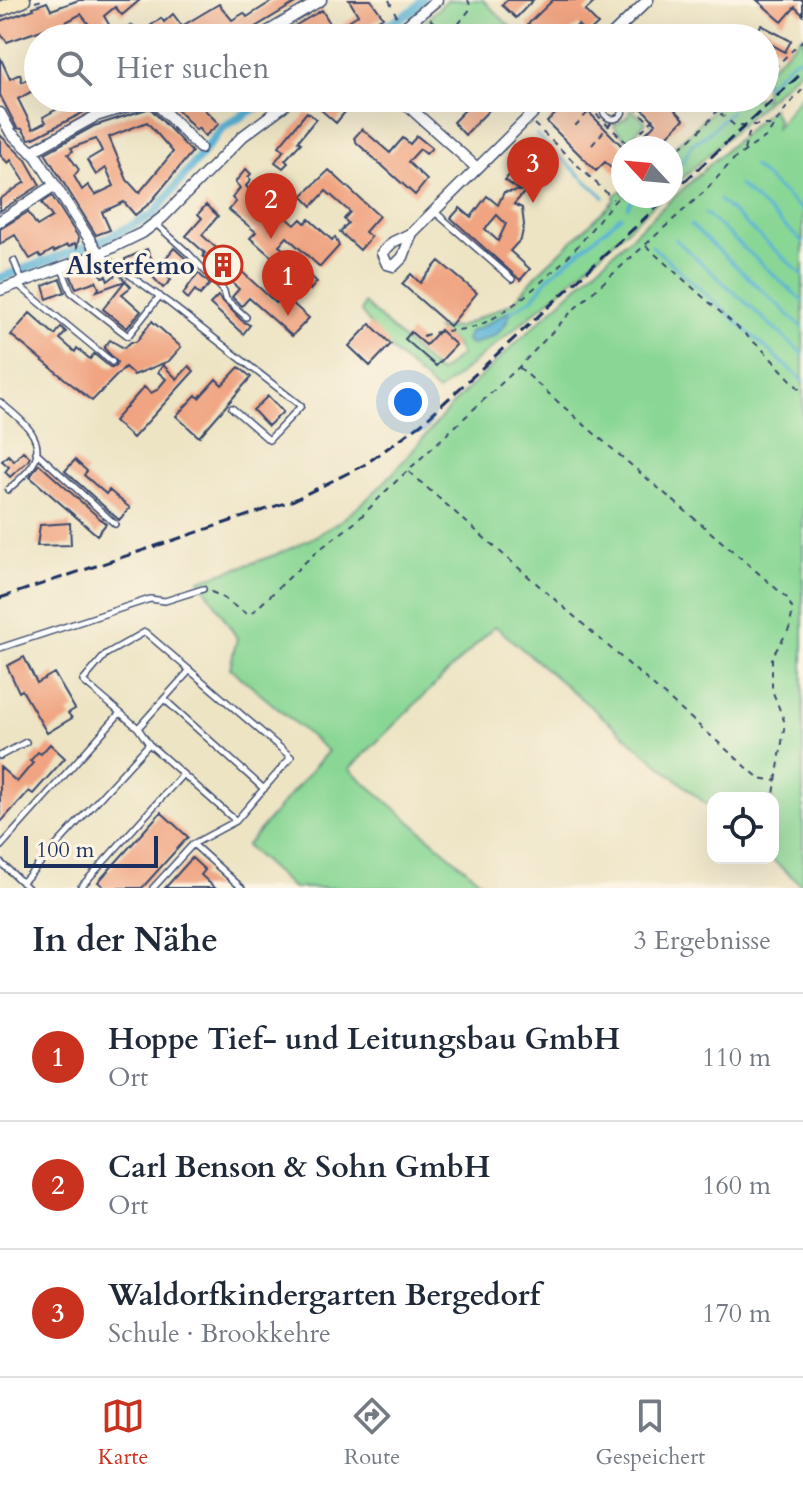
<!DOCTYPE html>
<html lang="de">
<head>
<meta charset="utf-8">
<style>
	:root { --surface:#fff; --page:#f2f2f3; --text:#1f2937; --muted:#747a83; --line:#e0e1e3; --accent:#c8321e }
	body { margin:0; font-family:Cardo,serif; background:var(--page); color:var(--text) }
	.controls { position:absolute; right:24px; bottom:24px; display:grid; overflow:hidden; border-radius:16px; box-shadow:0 8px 32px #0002 }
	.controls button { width:72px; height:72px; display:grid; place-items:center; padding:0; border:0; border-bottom:2px solid var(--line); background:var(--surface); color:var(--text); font:40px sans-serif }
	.compass { position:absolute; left:611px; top:136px; width:72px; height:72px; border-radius:50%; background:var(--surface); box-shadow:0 8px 32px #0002; rotate:296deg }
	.scale { position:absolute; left:24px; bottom:20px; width:134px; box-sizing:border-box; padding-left:8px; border:4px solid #1b2f5e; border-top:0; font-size:22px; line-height:28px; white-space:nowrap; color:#1b2f5e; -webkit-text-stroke:6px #fcf5e5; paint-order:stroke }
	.you { position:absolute; left:408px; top:402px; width:28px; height:28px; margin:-20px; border:6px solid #fff; border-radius:50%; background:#1a73e8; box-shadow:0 0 0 12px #1a73e833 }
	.badge { display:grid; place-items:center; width:52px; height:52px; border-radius:50%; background:var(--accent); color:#fff; font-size:26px; font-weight:700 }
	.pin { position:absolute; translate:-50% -66px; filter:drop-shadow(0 2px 4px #0008) }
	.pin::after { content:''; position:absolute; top:42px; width:28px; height:24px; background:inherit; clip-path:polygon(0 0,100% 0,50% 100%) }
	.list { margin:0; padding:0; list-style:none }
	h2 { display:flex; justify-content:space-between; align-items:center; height:104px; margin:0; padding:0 32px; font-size:34px }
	h2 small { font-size:26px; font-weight:400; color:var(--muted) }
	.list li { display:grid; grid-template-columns:52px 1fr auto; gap:24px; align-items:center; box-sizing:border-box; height:128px; padding:0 32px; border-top:2px solid var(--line) }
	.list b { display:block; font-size:30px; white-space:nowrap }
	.list p { margin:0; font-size:26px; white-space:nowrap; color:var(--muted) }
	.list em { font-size:26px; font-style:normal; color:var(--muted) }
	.icon { flex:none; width:44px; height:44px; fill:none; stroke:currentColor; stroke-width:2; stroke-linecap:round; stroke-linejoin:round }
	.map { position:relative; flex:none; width:803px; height:888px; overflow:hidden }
	.search { position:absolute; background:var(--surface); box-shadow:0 8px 32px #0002; left:24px; right:24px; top:24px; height:88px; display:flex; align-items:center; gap:20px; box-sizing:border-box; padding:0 28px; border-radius:44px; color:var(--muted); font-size:30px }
	.sheet { height:488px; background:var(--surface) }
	nav { display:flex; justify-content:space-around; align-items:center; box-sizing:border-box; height:112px; border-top:2px solid var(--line); background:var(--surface); font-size:22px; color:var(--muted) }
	nav a { display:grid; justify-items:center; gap:4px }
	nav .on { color:var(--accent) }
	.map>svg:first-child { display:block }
	.green { fill:#8ad795; stroke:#52837a; stroke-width:2 }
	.water { fill:#58b2d6; stroke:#3a709a; stroke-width:2 }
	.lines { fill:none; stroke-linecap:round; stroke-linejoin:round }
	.stream { stroke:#58b2d6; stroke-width:3 }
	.canal { stroke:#58b2d6; stroke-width:9 }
	.building { fill:#f0a481; fill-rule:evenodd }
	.service-casing { stroke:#3a4a6d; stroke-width:8 }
	.minor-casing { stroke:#3a4a6d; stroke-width:13 }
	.secondary-casing { stroke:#3a4a6d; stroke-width:17 }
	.path { stroke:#3a4a6d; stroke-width:2; stroke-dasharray:6 6; stroke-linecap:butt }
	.service { stroke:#fff; stroke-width:5 }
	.minor { stroke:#fff; stroke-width:10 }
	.secondary { stroke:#f7e9c3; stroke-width:14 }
	.rail { stroke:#1b2f5e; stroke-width:3; stroke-dasharray:12 6; stroke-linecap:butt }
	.labels { text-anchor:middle; stroke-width:7; stroke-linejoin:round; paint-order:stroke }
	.poi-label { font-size:26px; font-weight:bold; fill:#1b2f5e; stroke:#fcf5e5; text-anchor:end }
</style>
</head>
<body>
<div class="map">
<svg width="803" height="888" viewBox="0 0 803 888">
	<rect width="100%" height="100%" fill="#fcf5e5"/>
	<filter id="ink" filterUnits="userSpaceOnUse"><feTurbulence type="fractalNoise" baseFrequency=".0125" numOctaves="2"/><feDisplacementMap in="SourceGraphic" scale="16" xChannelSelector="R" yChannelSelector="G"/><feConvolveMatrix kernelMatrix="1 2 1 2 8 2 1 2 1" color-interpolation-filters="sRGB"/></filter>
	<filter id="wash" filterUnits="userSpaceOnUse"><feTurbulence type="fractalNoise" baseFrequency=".006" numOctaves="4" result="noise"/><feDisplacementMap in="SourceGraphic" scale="32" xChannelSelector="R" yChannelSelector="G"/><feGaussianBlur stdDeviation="1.8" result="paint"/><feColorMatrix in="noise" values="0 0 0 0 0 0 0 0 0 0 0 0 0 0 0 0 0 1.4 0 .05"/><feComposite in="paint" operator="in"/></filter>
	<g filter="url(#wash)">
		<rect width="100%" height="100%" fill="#ede4c4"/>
		<!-- green -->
		<path class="green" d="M447,0H483L522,38H434L421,26Z
			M803,35V67L671,189V150L726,98H765V72Z
			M803,92V886L770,858H773V798H713V810L495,626L349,769L488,888H293L246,846L328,751L230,668L237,638L200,580C247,565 293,552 334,525C389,489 423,432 470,387C569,292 671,200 772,108L777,119L776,128Z
			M631,109L646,122L627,141L614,126L628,116Z
			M623,189V196H663L558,293L438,392L388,347L361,312L364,303L439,373L461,355L456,345L437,329L459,327L514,302L539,272L609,206L614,200V196Z"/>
		<!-- water -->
		<path class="water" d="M512,310L505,325L496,335L472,345L466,341L469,332C484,328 496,317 512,310Z"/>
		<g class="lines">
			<!-- stream -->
			<path class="stream" d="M636,33L642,38
				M765,86L793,61L803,56
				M707,98L712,103
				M536,135L604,197
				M753,166L803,211
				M671,173L684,160L692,144L708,134L731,111
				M739,185L803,242
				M719,200L803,275
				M628,207L633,196
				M705,213L803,301
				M691,225L803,328
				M675,239L803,354
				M652,246L803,381
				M510,312L533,298L549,277L621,216"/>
			<!-- canal -->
			<path class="canal" d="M365,38L414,10L422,0
				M0,278L104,240L153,215L222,128L271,98"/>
		</g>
		<g id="blocks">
			<!-- building -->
			<path class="building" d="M79,0H140L122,15L115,7L104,16L115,35L132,25L138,35L161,18L164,22L173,14L182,26L219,4L232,20L244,13L247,17L274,0H300L237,38H206L199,26L178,38H89L84,29L90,26L81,14L66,22L72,32L61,38H54L47,28L7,42L0,33V21L34,9L33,7L47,2L51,10Z
				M349,0H371L383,17L348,38H274L322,10L334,30L358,15Z
				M507,0H533L516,18L502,5Z
				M553,0H597L585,11L598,24L587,34L578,25L564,38H540L527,25Z
				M757,0H803V15L795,7L782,22Z
				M761,25L791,41L785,52L765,41V38L755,36Z
				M0,57L10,79L20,74L22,82L38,74V88L18,99L33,129L46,122L43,117L71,101L70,98L109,99L34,138L29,139L22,129L17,128L0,95Z
				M174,98H210L199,104L219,124L205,136L198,128L196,130L169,101Z
				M477,98H481L491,108L465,135L453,122Z
				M572,98H575L623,147V180L605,162L596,171L547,122Z
				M632,98H664L684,119L655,148H631L656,123Z
				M330,99L345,112L336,123L321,110Z
				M150,108L192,152L150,203L135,215L124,202L102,212L110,230L96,235L45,153L94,126ZM147,122L173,152L139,193L127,180L109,137ZM96,139L102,151L87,160L96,175L106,168L114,186L95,195L88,185L82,190L74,176L79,170L68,154L73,151L71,148Z
				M307,112L316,119L298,141L301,143L285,160L288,163L283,168L275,162L284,150L279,146Z
				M362,129L390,153L403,138L410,144L417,136L432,148L426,154L420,149L408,162L427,180L415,195L357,143L354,138Z
				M0,135L26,160L40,185L0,211V199L25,182L11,160L8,163L0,155Z
				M246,169L251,174L248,177L251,180L246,186L259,201L263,197L295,225L301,219L305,223L309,219L332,240L335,237L339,246L320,267L287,237L279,246L283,249L274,259L250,238L256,232L229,210L236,202L232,198L240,188L235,182Z
				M329,170L379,216L365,232L371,237L360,250L340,232L348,223L344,219L350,212L326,191L312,206L302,196Z
				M510,174L520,183L525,182L530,186L514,204L522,208L524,225L521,239L510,251L530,269L520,280L451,218L460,208L471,217L487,196L498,205L504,192L520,191L505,180ZM497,215L506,224L498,241L485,229Z
				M52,196L79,238L77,247L75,243L69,247L67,245L54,252L53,250L41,257L39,254L30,259L15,235L0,244V229L28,212L37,226L52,217L42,203Z
				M206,205L218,216L202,235L276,303L283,295L309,318L292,336L249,298L242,306L232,297L239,289L203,256L205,253L186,236L202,218L198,214Z
				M174,248L186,259L167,277L171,280L163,288L143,266L133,271L126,266L125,259L147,249L155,266L159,262L161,264Z
				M439,261L477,293L450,326L402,284L411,274L420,283Z
				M98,264L102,277L106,276L108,281L118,273L131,287L122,294L141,311L127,328L103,309L125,281L97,291L99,288L96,281L76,288L70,274Z
				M304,269L317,282L310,290L296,277Z
				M198,273L210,284L200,295L195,290L188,299L183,294Z
				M60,279L65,292L47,299L43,286Z
				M218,296L242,321L250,325L243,334L210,304Z
				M30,313L55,335L61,327L66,332L60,339L75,352L77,348L90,359L94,354L110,367H115L117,362L104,348L110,340L124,348L131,342H136L152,321L181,347L169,361L134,375L125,367L92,401L11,335Z
				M370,324L391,344L370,366L349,346Z
				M440,330L456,345L436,366L405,339L411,332L426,345Z
				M163,365L177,379L189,366L194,371L133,438L114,421L144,387L151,393L157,390L166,379L158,372Z
				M239,367L251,377L199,437L176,416L196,395L199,398L216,379L222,385Z
				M268,396L283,412L268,426L253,410Z
				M23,451L30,457L28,461L10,477L5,472L9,467L2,461L8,455L14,461Z
				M75,460L87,471L84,475L106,494L109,490L130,508L119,520L65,471Z
				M39,464L106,524L97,535L30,477Z
				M70,523L71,545L37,546L40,525Z
				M24,657L37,683L54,673L75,709L68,713L72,718L47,733L22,690L19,692L7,666Z
				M50,744L65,758L33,794L29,791L0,823V767L17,782L33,763L30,761L38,752L41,754Z
				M161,812L188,837L142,888H105L98,882Z
				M192,858L205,870L201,875L215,888H165Z"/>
		</g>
	</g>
	<g filter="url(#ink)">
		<use href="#blocks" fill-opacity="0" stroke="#3a4a6d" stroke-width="2"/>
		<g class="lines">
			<defs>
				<path id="service" d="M603 109a10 10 0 1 1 20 0a10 10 0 1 1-20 0Z
					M435,212L512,279
					M156,224L188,253L224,291L226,299L246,317
					M100,254L169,303L301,406L269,440L232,408
					M14,261L22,281
					M62,269L71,292L128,336L160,296
					M17,284L112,362
					M0,402C16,416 45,435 35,460C31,471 16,482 8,490
					M36,452L115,524
					M0,648L150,599L165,601L203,589
					M164,699L264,789
					M138,728L190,670
					M0,756L26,742
					M193,844L242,888
					M0,847L120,713
					M0,862L28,888
					M22,883L149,744
					M80,888L183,774
					M153,888L193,844L236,821L291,757L145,632L106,654L83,681L138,728L149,744L236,821"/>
				<path id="minor" d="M257,38L321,0
					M391,38L437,0
					M609,38L648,0
					M399,98L477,168
					M153,100L200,148
					M0,113L11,133L36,156L99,254
					M31,152L96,116L155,98
					M0,221L55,185
					M412,233L403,257L394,266L387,264L382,253L393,242L412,233L548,98
					M0,290L99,254L142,233L163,217L243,136L294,98"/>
				<path id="secondary" d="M0,9L23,0"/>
			</defs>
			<!-- service casing -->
			<use href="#service" class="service-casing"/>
			<!-- minor casing -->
			<use href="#minor" class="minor-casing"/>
			<!-- secondary casing -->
			<use href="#secondary" class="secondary-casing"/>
			<!-- path -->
			<path class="path" d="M389,0L399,21
				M35,2L42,0
				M430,19L443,32L457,26L471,8L468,0
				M765,77L803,40
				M579,98L628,144
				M625,98L650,123
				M702,98L734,125H775
				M622,109L639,98
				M534,124L613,199
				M575,126L602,98
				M592,145L615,118
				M624,148L658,115
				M744,150L751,127
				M620,153L623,150
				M671,155C690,139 711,124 722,102L732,98
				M646,246L765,352L803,393
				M423,336C440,329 459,332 477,326C510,314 561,266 583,240C594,226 611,203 623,193
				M519,367C606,446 698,520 787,598L793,610L789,629L772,657V690L785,723L773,801
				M409,472L759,778L776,781
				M211,592C226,597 235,609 250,615L316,552L357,521L389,488L519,367L573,310L706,190L734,159L767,136L786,108L803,89"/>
			<!-- service -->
			<use href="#service" class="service"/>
			<!-- minor -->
			<use href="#minor" class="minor"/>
			<!-- secondary -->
			<use href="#secondary" class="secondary"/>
			<!-- rail -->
			<path class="rail" d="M671,194L803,72
				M0,598L294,500L364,465L421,424L669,196"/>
		</g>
	</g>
	<!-- icons -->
	<defs>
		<symbol id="building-ring" viewBox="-11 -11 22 22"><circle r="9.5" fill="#fcf5e5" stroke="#c8321e" stroke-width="1.5"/><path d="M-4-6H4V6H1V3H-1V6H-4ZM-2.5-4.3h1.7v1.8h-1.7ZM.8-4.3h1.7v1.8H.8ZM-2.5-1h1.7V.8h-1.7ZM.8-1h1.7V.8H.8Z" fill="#c8321e"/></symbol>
	</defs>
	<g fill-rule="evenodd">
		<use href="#building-ring" x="201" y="243" width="44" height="44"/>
	</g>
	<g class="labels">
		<!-- poi labels -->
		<g class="poi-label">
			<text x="195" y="274">Alsterfemo</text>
		</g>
	</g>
</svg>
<div class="controls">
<button><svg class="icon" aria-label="locate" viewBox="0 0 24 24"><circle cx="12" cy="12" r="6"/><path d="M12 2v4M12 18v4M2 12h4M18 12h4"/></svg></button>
</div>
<svg class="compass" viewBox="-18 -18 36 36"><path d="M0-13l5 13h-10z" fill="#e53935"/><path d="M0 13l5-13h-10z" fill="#747a83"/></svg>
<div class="scale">100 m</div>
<div class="you"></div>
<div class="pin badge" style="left:288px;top:316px">1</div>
<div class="pin badge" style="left:271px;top:239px">2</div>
<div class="pin badge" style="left:533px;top:203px">3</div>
<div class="search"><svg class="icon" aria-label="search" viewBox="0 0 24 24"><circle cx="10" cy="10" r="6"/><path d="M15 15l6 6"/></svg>Hier suchen</div>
</div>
<section class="sheet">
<h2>In der Nähe<small>3 Ergebnisse</small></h2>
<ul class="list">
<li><span class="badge">1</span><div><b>Hoppe Tief- und Leitungsbau GmbH</b><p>Ort</p></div><em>110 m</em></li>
<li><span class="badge">2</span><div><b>Carl Benson &amp; Sohn GmbH</b><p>Ort</p></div><em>160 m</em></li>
<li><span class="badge">3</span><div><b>Waldorfkindergarten Bergedorf</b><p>Schule · Brookkehre</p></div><em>170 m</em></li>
</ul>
</section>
<nav>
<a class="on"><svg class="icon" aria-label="map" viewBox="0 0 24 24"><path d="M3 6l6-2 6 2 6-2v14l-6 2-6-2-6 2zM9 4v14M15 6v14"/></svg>Karte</a>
<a><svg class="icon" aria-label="directions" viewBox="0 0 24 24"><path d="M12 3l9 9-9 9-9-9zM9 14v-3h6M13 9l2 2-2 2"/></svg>Route</a>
<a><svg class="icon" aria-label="saved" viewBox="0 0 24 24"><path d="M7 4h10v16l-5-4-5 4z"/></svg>Gespeichert</a>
</nav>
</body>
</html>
